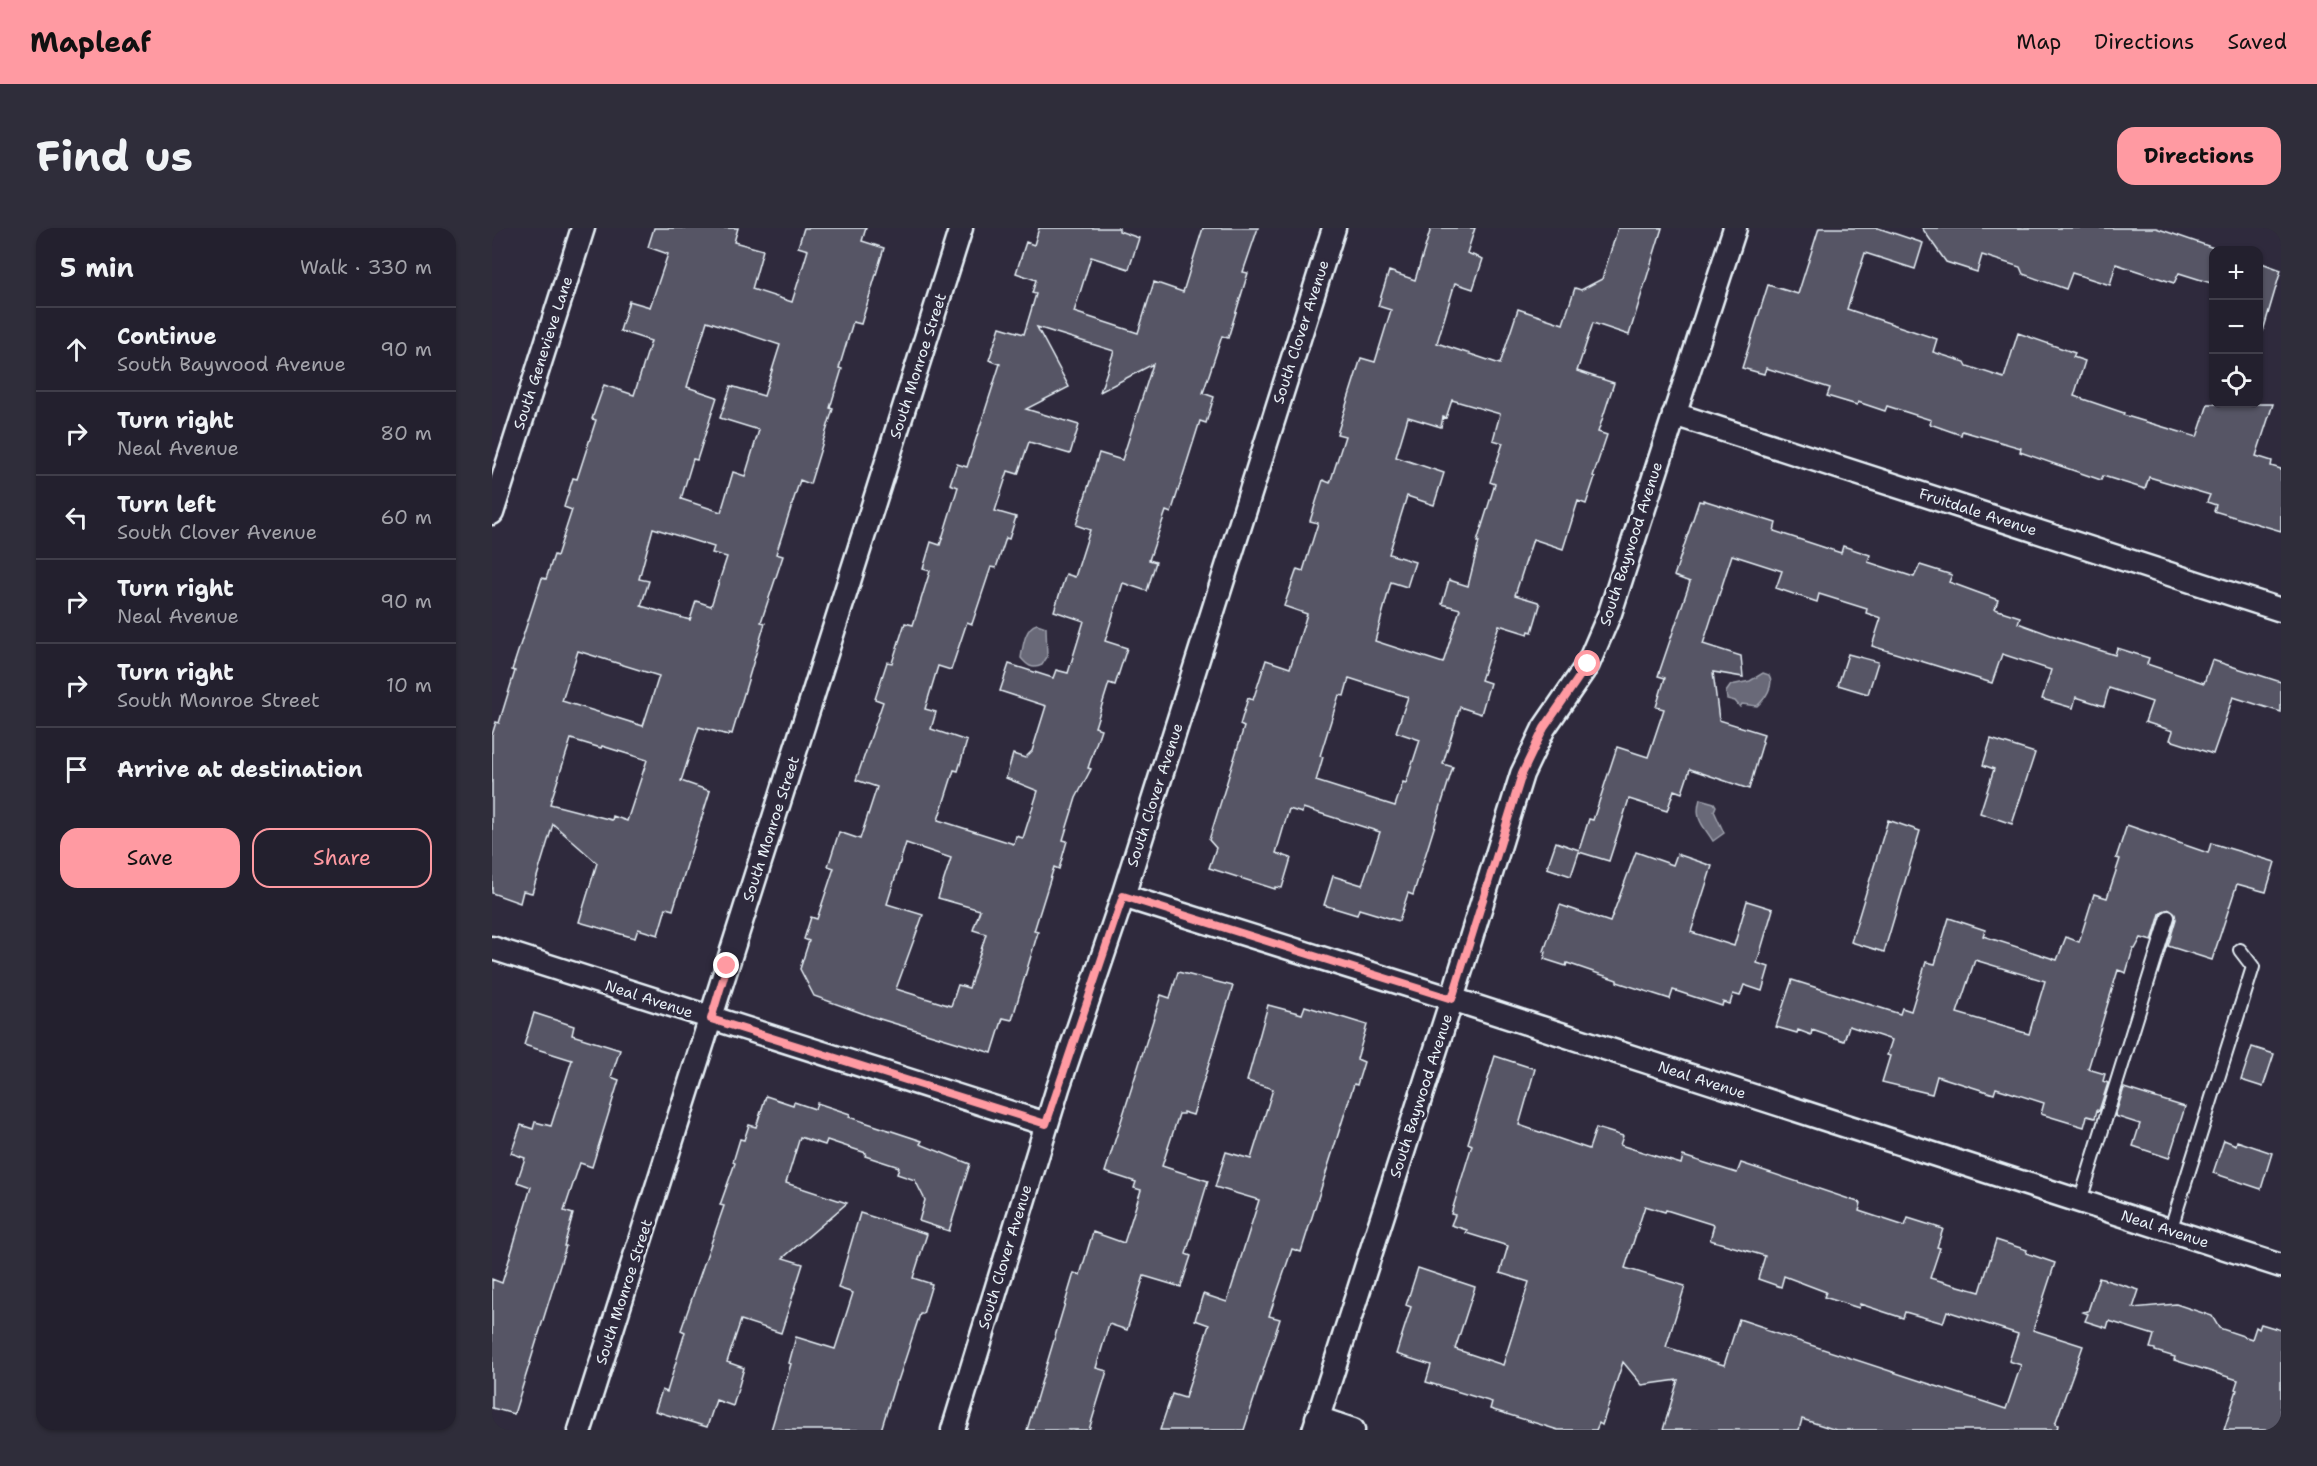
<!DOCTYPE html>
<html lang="en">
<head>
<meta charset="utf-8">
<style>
	:root { --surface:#23202e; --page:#2f2d3a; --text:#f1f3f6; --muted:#a3a3aa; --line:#403e4a; --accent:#ff9aa2 }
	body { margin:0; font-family:"Shantell Sans",sans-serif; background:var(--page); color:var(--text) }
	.controls { position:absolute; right:18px; top:18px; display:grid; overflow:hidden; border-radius:12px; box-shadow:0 2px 4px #0004 }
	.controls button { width:54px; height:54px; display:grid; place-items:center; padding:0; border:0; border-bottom:2px solid var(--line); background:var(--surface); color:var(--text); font:30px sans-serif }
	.stop { position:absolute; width:18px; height:18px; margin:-14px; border:4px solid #ff9aa2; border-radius:50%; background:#fff }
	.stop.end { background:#ff9aa2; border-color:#fff; box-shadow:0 2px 6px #0008 }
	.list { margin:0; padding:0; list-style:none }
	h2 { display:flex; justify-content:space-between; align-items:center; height:78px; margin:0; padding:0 24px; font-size:26px }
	h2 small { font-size:20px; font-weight:400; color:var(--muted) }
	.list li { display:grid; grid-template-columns:39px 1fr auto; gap:18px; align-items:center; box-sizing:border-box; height:84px; padding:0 24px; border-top:2px solid var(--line) }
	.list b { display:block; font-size:22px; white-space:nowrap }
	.list p { margin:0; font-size:20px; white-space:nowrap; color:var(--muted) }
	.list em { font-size:20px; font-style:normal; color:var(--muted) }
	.actions { display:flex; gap:12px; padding:18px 24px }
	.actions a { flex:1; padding:14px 0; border:2px solid var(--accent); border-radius:18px; text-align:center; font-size:21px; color:var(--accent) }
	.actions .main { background:var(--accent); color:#111 }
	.icon { flex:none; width:33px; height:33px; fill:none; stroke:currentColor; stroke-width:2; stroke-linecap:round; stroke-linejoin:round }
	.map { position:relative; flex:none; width:1789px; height:1202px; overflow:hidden; border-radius:18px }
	header { display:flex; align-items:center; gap:36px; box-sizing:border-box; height:84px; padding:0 30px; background:var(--accent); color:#111 }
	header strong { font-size:28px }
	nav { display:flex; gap:33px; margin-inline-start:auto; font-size:21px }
	.intro { display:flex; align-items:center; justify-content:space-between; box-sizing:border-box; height:144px; padding:0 36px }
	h1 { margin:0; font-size:42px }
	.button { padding:15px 27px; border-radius:18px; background:var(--accent); color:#111; font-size:21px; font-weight:700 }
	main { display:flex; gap:36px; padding:0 36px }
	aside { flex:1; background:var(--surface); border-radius:18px; box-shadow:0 2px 4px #0004 }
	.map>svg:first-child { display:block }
	.water { fill:#696978; stroke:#9c9fab; stroke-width:1.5 }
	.building { fill:#575565; stroke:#e8f1f8; stroke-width:1.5; fill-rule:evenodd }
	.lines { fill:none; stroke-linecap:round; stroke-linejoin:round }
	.service-casing { stroke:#e8f1f8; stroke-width:16 }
	.minor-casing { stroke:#e8f1f8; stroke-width:27 }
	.service { stroke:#2f2a3d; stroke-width:12 }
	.minor { stroke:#2f2a3d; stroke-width:22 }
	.route { stroke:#ff9aa2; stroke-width:8 }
	.labels { text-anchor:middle; stroke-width:6; stroke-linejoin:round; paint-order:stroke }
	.street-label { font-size:15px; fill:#e8f1f8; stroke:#2f2a3d }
</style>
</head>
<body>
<header>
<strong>Mapleaf</strong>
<nav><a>Map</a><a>Directions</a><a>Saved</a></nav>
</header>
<div class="intro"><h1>Find us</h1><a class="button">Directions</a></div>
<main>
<aside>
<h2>5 min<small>Walk · 330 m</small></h2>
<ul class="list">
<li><svg class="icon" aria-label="ahead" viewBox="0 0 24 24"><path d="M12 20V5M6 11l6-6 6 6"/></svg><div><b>Continue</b><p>South Baywood Avenue</p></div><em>90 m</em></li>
<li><svg class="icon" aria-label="right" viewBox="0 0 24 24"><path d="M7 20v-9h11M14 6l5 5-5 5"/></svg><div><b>Turn right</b><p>Neal Avenue</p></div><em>80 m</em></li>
<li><svg class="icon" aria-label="left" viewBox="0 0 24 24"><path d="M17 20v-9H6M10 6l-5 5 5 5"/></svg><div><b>Turn left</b><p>South Clover Avenue</p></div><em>60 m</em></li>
<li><svg class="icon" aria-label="right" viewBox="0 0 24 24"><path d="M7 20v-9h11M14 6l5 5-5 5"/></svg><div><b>Turn right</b><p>Neal Avenue</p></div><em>90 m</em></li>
<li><svg class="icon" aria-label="right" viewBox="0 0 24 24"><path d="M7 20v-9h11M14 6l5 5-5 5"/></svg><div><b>Turn right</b><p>South Monroe Street</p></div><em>10 m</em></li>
<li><svg class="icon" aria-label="arrive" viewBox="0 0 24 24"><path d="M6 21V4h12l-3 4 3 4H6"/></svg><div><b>Arrive at destination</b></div></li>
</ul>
<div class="actions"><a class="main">Save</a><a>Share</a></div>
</aside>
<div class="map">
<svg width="1789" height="1202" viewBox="0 0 1789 1202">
	<rect width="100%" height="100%" fill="#2f2a3d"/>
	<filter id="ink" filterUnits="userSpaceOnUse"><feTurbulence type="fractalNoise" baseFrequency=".0167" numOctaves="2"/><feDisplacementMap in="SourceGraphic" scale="12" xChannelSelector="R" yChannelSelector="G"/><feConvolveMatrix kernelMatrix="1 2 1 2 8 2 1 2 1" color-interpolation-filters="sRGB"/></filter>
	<g filter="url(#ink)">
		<!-- water -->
		<path class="water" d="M545,396L554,399L555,429L550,437C540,442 535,437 529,430C531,418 533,399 545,396Z
			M1271,445L1277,447C1283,457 1273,471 1265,478L1250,476L1248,479L1243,473L1235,471L1234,464L1239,457L1258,453Z
			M1208,571L1222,575L1224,578L1222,583L1232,605L1221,613C1211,597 1202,591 1208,571Z"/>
		<!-- building -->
		<path class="building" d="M162,0H246L242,14L271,22L260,61L300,74L316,22L306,19L312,0H374L370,13L392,20L369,96L361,94L347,140L350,141L338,180L341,181L318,256L308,252L284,326L291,328L269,394L273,395L240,506L237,505L236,507L207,499L189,553L218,563L181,682L174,680L166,707L146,701L143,710L87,694L105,635L61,596L40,665L31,663L28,675L0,665V507L4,494L7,495L23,443L20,442L50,350L54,351L62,327L65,328L80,282L72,279L81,250L85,251L104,192L100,191L112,157L142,167L159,113L128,103L137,73L158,79L176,26L156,19ZM215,93L288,117L272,168L239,158L228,190L267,202L253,248L241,244L229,284L189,271L201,231L205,232L225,169L195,159ZM161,300L222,319L220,325L235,329L219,378L204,373L198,392L149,378L157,353L147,351ZM86,423L167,448L151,498L70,473ZM79,511L109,520L110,518L155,532L135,593L121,588L120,592L58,576Z
			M547,0H627V3L647,10L637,41L599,29L582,84L646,105L662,54L691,64L711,0H766L751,44L756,45L736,110L730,108L711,165L722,169L714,195L708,193L679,285L674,283L657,332L664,334L655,363L631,355L613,413L635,420L623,457L617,455L603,499L609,501L596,540L599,541L584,570L571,612L575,613L567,641L562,639L542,703L546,704L520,792L511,790L500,825L378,788L322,768L308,741L317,713L312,711L319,689L325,691L342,640L336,638L347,604L368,611L385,559L364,552L391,474L383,471L395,434L400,435L413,395L421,397L438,343L431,341L439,314L448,317L466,259L458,256L465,236L475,239L508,136L497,132L508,99L532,106L544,66L540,65L544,52L524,45L534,14L542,17ZM545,99L622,123L608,164L661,136L630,232L607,225L584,297L598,302L583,349L574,346L562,383L592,393L576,445L564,442L561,450L517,436L508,463L554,478L540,523L533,530L521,526L514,550L546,563L531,610L524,608L522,616L446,592L462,542L466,543L475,513L439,501L444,484L433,481L446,438L459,442L475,394L480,396L499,339L504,340L514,310L517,311L524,289L503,283L516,243L526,246L537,214L578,226L587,197L534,181L577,159ZM414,615L459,630L446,670L488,682L481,702L494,706L477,760L466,757L459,778L404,761L431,687L395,676Z
			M939,0H983L975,25L991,31L981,61L963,55L945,115L1008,136L1026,81L1071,96L1083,60L1089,62L1110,51L1126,0H1170L1137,107L1101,95L1085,143L1122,155L1106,204L1115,207L1101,248L1103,249L1094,276L1086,273L1071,321L1041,311L1023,367L1046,374L1048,377L1040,404L1037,403L1036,406L1007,397L989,452L998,455L989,486L968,479L951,536L961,539L921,667L916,665L907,693L867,681L865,687L832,677L841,648L870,657L888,604L811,580L810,585L797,581L784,625L799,630L790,660L783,659V661L717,640L724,620L717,612L752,499L748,497L756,470L761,472L774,432L798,440L815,386L792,378L805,341L811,343L826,295L818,293L831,252L838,255L853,208L845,206L869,130L883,134L899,82L886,78L897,43L923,52ZM960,172L1008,186L1001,212L1011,215L998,254L1003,256L985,314H987L976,358L957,352L950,376L968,381L951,435L883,413L899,354L915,359L923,334L897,326L915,268L942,277L952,245L904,229L916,189L949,199L951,189L954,190ZM857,450L916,469L904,504L928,512L914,555L911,554L903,578L824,553L831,529L828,528L847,467L852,468Z
			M1327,0H1386L1431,15L1423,41L1373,25L1355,81L1445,111L1441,124L1473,134L1475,138L1512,150L1526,105L1583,125L1581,129L1593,133L1582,168L1632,185L1631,187L1705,209L1716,176H1781L1764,228L1780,233L1779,238L1789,241V303L1722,283L1724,277L1715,274L1718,267L1657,249L1653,261L1611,248L1609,252L1528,224L1529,220L1470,203L1469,207L1438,196L1439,192L1395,178L1393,183L1366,174L1365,177L1335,168L1338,160L1274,140L1272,146L1250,140L1276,57L1306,66Z
			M1430,0H1664L1722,20V56L1687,45L1682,55L1624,36L1618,57L1580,45L1574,61L1531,46L1528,39L1490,27L1485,44L1454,34Z
			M1767,34L1789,42L1771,103L1767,102Z
			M1211,272L1284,295L1282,303L1349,325L1351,318L1378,327L1376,334L1422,349L1428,337L1460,347L1457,354L1506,372L1503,381L1528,389L1526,395L1559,407L1623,427L1625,420L1657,430L1655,436L1712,455L1720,432L1789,454V484L1741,469L1721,526L1678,512L1681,503L1653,494L1660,474L1617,460L1612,478L1584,469L1581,480L1550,471L1559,442L1510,426L1500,455L1380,418L1389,390L1374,385L1375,381L1327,366L1325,374L1284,360L1290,343L1240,327L1211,416L1249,428L1251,449L1221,444L1227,492L1272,506L1270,513L1271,514L1257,561L1198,541L1190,565L1182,562L1175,583L1137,571L1117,633L1087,624L1079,648L1055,640L1064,614L1087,622L1097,591L1101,592L1125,519L1156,529L1172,481L1164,479L1173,450L1166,448L1198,354L1182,348L1207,273L1211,274Z
			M1356,426L1386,434L1376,466L1346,457Z
			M1499,511L1543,525L1520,596L1488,585L1502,541L1491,537Z
			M1396,592L1428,603L1392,724L1359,714Z
			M1635,597L1716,625L1719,615L1783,634L1774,664L1745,656L1720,732L1676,718L1684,691L1682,684L1678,681L1671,683L1668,686L1660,713L1649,710L1643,721H1641L1634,745L1626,742L1596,841L1613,846L1611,853L1616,855L1607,883L1605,882L1603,890L1595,888L1592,899L1549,886L1552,875L1504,860L1502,866L1445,848L1440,866L1390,854L1398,828L1395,827L1400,812L1357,798L1352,813L1320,802L1319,807L1306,802L1305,805L1284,799L1300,752L1408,786L1410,780L1419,783L1434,734L1443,736L1457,690L1493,702L1491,708L1565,732L1574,709L1587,714L1602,666L1615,670L1628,631L1624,630ZM1483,732L1553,753L1537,806L1465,785Z
			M1144,624L1181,637L1185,626L1220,638L1199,704L1242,718L1255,673L1281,681L1265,735L1277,739L1270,763L1252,757L1248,768L1241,766L1238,776L1231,774L1230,778L1181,762L1178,771L1125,754V752L1075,735L1074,738L1052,731L1054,724L1052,723L1068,677L1118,694Z
			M686,744L741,758L701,887L691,884V886H687L670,938L716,953L694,1026L699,1028L689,1059L652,1048L635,1102L617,1096L604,1140L615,1143L597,1202H535L582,1045L588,1047L601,1004L632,1015L649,962L642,960L644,954L613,944L669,767L678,770Z
			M776,777L810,786L813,778L875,797L865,831L872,834L865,857L862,856L809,1024L800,1021L777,1088L788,1091L752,1202H668L680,1166L693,1170L717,1097L703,1092L711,1066L735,1074L767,972L723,959L734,924L759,931L781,861L755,853Z
			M42,785L82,798L80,807L128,822L119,849L127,852L100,939L88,935L72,983L81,986L72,1018H74L22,1186L0,1180V1051L10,1055L39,959L25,954L33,930L19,925L29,897L41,901L43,894L59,898L80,832L32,817Z
			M1760,819L1782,826L1771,859L1749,852Z
			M1003,828L1043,841L1027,897L1097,921L1104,900L1131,908L1128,917L1189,936L1191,928L1245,945L1249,935L1369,975L1367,983L1413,998L1416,990L1451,1001L1445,1019L1448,1020L1438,1050L1488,1064L1504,1012L1535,1022L1534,1025L1563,1035L1541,1102L1591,1118L1563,1196L1566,1197L1565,1202H1344L1310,1191L1307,1202H1171L1186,1152L1150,1157L1131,1134L1110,1197L1107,1195L1104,1202H1066L998,1181L1000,1174L934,1154L939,1137L904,1126L919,1079L914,1077L926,1040L983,1059L963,1121L1011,1137L1037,1054L1008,1045L1016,1018L974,1005L975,1002L959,997L963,987L959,986L980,917L976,915ZM1153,978L1173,984L1174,982L1222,997L1218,1012L1273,1028L1266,1051L1289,1059L1292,1048L1334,1064L1332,1069L1367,1080L1368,1076L1411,1090L1413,1084L1451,1095L1455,1083L1526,1106L1517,1133L1529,1137L1514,1181L1273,1102L1274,1100L1247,1091L1232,1137L1174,1119L1193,1058L1133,1040Z
			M1632,860L1693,879L1677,930L1641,918L1648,896L1623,888Z
			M274,868L301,877L302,874L323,881L325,875L358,886L357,889L430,913L428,916L478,936L457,1003L427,993L433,972L423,952L405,946L407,939L373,928L374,925L335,912L333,917L308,909L294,955L355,975L291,1030L311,1036L289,1105L249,1092L235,1134L252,1140L241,1178L224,1172L215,1199L163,1183L170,1162L175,1164L193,1104L189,1102L232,978L228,977L243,935L241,934L248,911L252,912L257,897L264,899Z
			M1732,912L1744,917L1745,913L1780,925L1769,961L1721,945Z
			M368,985L435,1006L421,1050L440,1056L431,1086H428L406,1153H404L389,1202H279L299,1136L297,1135L304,1109L343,1121L361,1065L346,1060Z
			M1607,1050L1647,1062L1641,1080L1684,1076L1720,1088L1727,1100L1760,1111L1764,1099L1767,1101L1769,1096L1789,1102V1202H1732L1745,1162L1743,1161L1746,1152L1682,1132L1683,1129L1663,1123V1121L1658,1120L1662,1107L1617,1093L1615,1100L1593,1093L1596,1086L1591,1084L1596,1083Z"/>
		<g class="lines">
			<defs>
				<path id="service" d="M1588,973L1676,689
					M1678,1003L1761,739L1748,722"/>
				<path id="minor" d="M1182,186L1789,382
					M0,285L91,0
					M631,668L960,771L1789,1038
					M0,720L554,896
					M825,1190L861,1202
					M88,1202L469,0
					M461,1202L566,860L631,668L842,0
					M822,1202L960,771L1030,546L1052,500L1096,436L1118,385L1243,0"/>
			</defs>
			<!-- service casing -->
			<use href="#service" class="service-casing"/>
			<!-- minor casing -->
			<use href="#minor" class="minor-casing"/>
			<!-- service -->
			<use href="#service" class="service"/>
			<!-- minor -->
			<use href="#minor" class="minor"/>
		</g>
	</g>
	<g class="lines" filter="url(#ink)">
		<!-- route -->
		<path class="route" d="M235,738L219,791L554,896L631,668L960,771L1030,546L1052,500L1096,436"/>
	</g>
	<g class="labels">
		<!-- street labels -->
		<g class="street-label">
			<text transform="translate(809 104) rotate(-72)" y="5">South Clover Avenue</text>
			<text transform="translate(51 125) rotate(-72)" y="5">South Genevieve Lane</text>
			<text transform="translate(426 138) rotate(-72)" y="5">South Monroe Street</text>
			<text transform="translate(1486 284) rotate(18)" y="5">Fruitdale Avenue</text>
			<text transform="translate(1139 316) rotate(-72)" y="5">South Baywood Avenue</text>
			<text transform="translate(663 567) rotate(-72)" y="5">South Clover Avenue</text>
			<text transform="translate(279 601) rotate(-72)" y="5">South Monroe Street</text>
			<text transform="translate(157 771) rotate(18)" y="5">Neal Avenue</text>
			<text transform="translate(1210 852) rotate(18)" y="5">Neal Avenue</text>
			<text transform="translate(929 868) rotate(-72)" y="5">South Baywood Avenue</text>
			<text transform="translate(1673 1001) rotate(18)" y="5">Neal Avenue</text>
			<text transform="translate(513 1029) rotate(-73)" y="5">South Clover Avenue</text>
			<text transform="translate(132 1064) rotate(-72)" y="5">South Monroe Street</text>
		</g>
	</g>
</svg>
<div class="controls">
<button>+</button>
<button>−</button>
<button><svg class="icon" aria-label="locate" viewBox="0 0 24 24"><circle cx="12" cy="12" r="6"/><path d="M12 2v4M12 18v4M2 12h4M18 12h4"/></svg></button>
</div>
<div class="stop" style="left:1096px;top:436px"></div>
<div class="stop end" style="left:235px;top:738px"></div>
</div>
</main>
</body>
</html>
